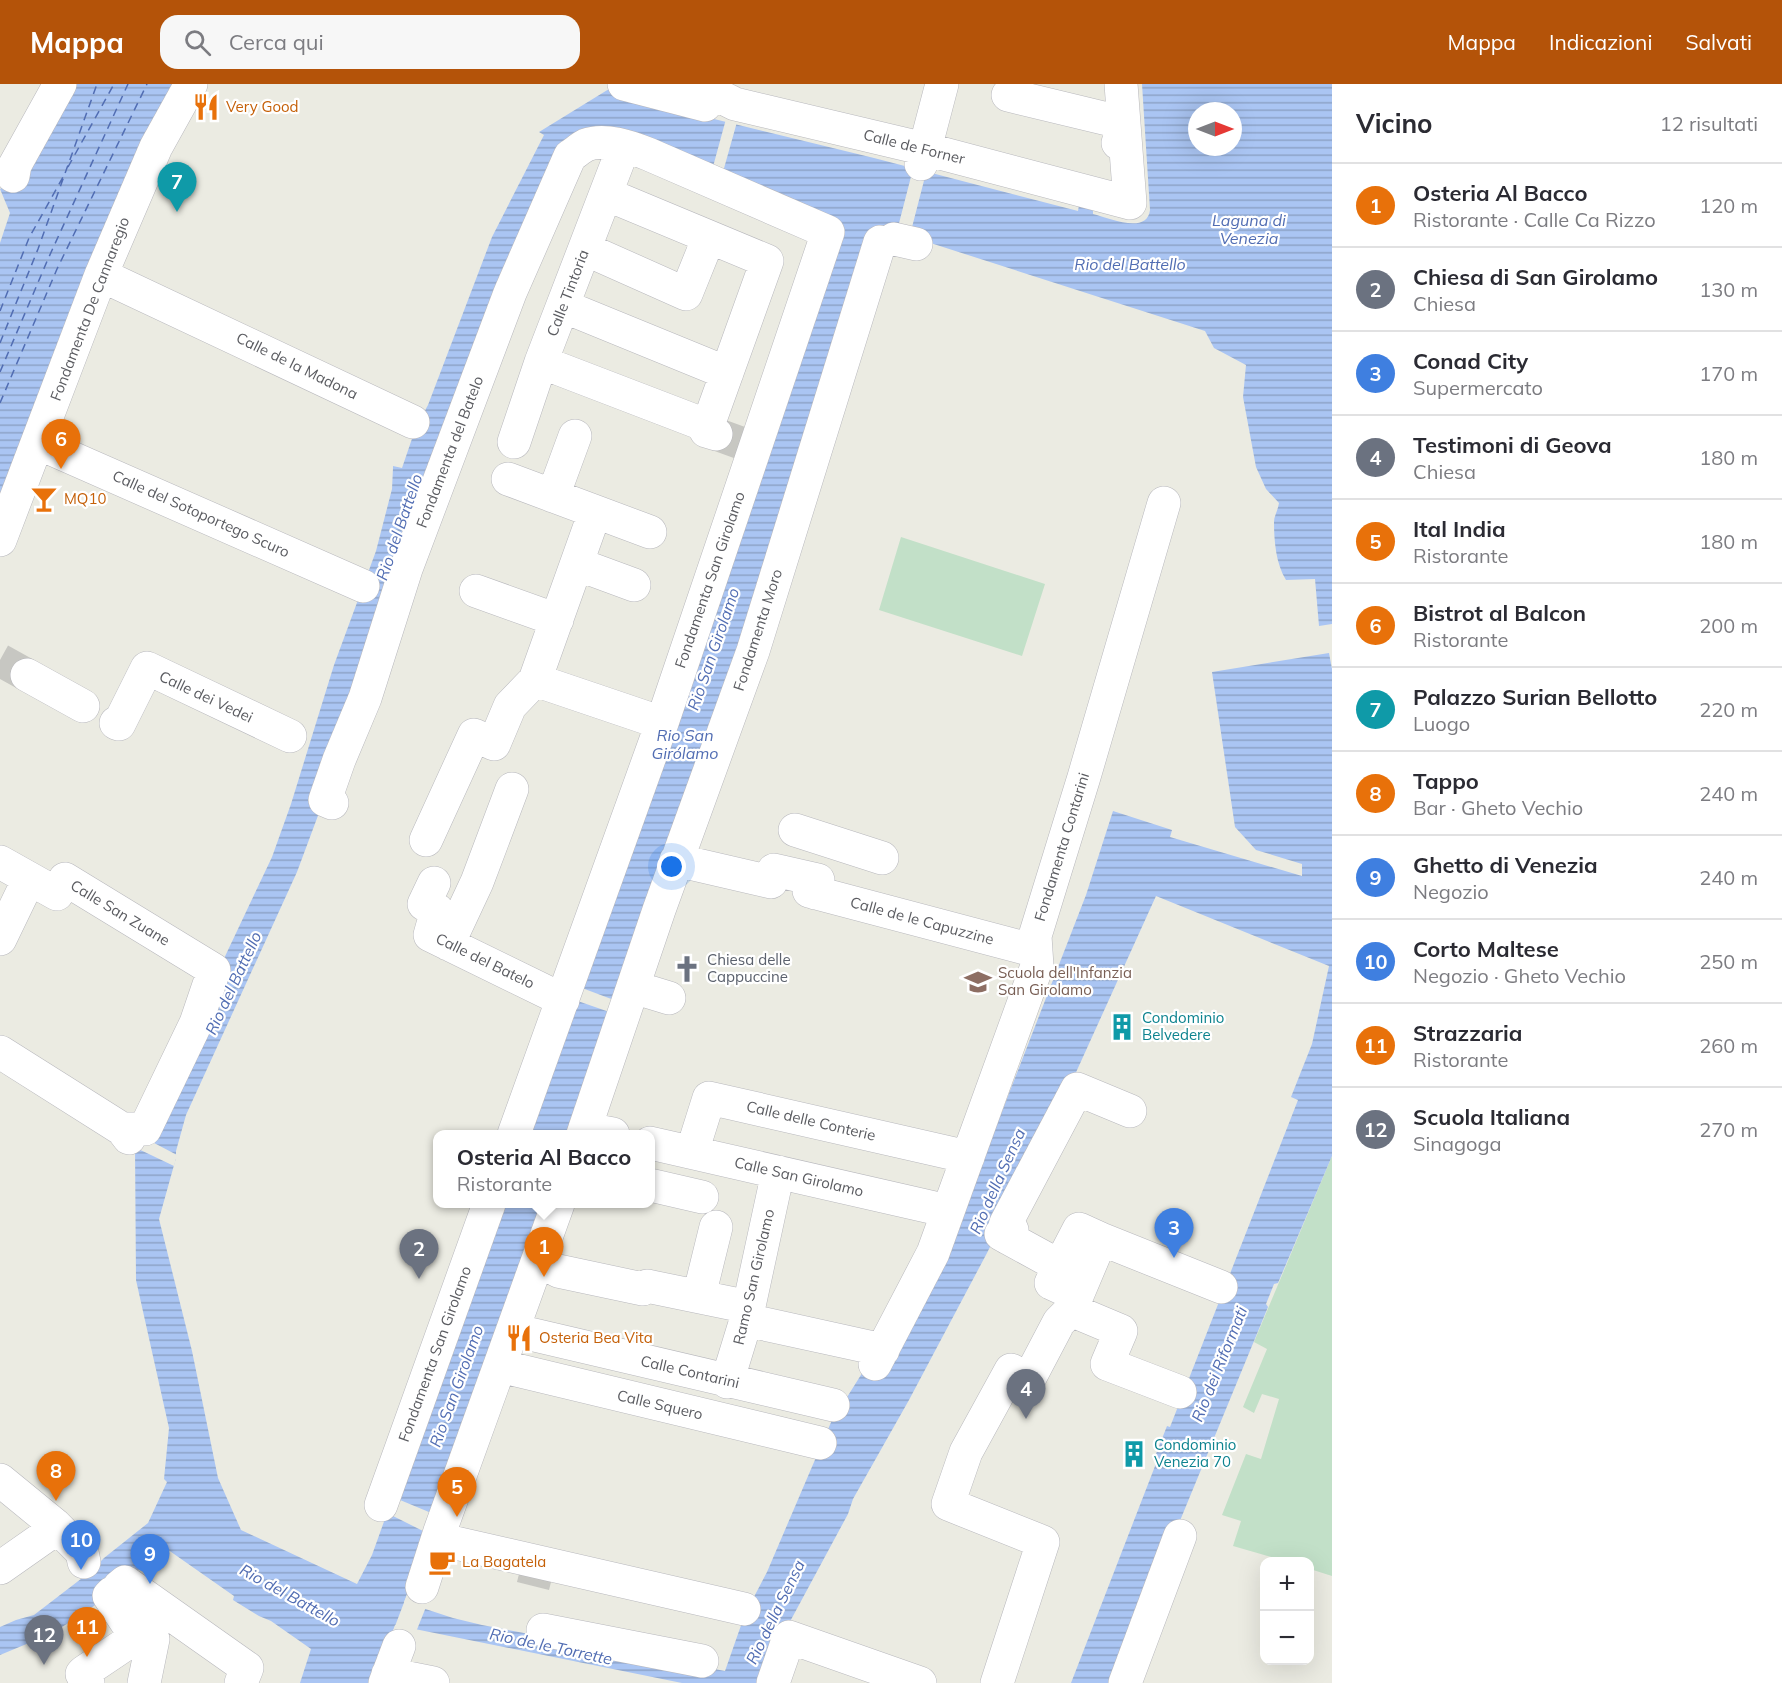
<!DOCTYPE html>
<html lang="it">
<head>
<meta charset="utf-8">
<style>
	:root { --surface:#fff; --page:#f7f7f7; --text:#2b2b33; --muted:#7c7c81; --line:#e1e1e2; --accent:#b45309 }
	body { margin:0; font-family:Mulish,sans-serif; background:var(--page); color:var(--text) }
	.controls { position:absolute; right:18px; bottom:18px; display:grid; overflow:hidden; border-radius:12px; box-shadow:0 6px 24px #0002 }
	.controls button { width:54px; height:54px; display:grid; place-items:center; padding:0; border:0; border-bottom:2px solid var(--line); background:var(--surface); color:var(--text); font:30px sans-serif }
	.compass { position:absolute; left:1188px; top:18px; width:54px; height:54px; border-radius:50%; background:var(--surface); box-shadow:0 6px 24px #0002; rotate:90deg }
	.you { position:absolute; left:672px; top:783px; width:21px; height:21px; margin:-15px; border:4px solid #fff; border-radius:50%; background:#1a73e8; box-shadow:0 0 0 9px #1a73e833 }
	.badge { display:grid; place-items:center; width:39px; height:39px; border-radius:50%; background:var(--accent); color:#fff; font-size:20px; font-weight:700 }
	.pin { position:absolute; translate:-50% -50px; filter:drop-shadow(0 2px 3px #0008) }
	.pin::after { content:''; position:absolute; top:32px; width:21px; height:18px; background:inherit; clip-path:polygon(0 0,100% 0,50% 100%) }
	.popup { position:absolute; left:433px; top:1046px; width:222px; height:78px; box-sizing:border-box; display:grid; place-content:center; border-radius:12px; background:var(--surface); filter:drop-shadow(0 2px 4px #0005); font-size:20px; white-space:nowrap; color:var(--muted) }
	.popup b { font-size:22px; color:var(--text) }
	.popup::after { content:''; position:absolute; left:50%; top:100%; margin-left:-12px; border:12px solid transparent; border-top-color:var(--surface) }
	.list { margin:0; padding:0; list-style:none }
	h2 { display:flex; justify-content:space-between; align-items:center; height:78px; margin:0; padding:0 24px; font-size:26px }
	h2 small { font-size:20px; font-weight:400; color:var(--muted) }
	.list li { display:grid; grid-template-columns:39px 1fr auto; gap:18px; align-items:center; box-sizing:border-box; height:84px; padding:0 24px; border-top:2px solid var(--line) }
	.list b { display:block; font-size:22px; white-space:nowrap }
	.list p { margin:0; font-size:20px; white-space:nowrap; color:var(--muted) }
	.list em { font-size:20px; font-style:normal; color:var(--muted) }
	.icon { flex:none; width:33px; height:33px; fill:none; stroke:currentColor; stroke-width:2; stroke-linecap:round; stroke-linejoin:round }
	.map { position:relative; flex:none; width:1332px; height:1599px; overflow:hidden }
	header { display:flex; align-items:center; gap:36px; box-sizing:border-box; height:84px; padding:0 30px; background:var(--accent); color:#fff }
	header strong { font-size:28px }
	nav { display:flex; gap:33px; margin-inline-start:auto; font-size:21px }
	.search { width:420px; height:54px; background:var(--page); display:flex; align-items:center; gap:15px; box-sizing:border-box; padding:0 21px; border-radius:18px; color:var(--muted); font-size:22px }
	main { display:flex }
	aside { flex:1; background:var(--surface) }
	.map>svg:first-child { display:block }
	.park { fill:#c2e0c8 }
	.water { fill:url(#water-rules); fill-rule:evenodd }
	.pier { fill:#ebebe2 }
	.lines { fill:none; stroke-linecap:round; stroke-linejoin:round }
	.ferry { stroke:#516db3; stroke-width:1.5; stroke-dasharray:8 6; stroke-linecap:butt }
	.minor-tunnel { stroke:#c7c7c2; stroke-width:33; stroke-dasharray:33 16; stroke-linecap:butt }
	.minor-casing { stroke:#b8b8bd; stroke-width:34 }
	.minor { stroke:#fff; stroke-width:33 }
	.labels { text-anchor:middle; stroke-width:4.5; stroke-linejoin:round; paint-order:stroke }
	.food-label { font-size:15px; fill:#c56008; stroke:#fff; text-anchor:start }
	.street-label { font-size:15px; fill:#5b5c61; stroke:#fff }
	.worship-label { font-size:15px; fill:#5b616d; stroke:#fff; text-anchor:start }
	.education-label { font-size:15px; fill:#785e54; stroke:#fff; text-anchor:start }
	.culture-label { font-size:15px; fill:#0d838f; stroke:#fff; text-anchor:start }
	.water-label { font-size:16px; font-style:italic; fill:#516db3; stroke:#fff }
</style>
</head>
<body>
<header>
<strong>Mappa</strong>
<div class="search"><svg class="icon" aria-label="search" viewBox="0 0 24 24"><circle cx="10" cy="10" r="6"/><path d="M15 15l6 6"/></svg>Cerca qui</div>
<nav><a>Mappa</a><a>Indicazioni</a><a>Salvati</a></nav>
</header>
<main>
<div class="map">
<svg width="1332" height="1599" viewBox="0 0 1332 1599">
	<defs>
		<pattern id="water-rules" width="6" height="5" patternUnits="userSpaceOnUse" patternTransform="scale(1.5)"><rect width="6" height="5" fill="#aac5f3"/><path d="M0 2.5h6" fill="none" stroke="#8da3c8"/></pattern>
	</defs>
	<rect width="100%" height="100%" fill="#ebebe2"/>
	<!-- park -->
	<path class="park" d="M901,453L1045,500L1022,572L879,526Z
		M1332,1072V1492L1310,1485V1478L1285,1477L1233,1462L1241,1437L1222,1431L1246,1370L1261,1375L1279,1315L1262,1310L1254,1329L1243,1323L1267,1265L1254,1258Z"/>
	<!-- water -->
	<path class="water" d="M73,0H178L0,412V159L10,129L0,105L22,90Z
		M1142,0H1332V540L1319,542L1315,495L1286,496C1276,480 1274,457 1274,438C1274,432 1278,426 1279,419L1266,405L1256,383L1243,313L1246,281L1214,264L1205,247L890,146L836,273L573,1050H523L840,144L607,42L565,68L297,788L186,1031L176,1067V1074L159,1135L192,1267L218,1394L241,1446L357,1500L372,1471L498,1120H548L429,1455L404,1518L453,1534L482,1541L725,1587L745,1530L767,1488L835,1329L844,1318L963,1128L1086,811L1113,727L1172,746L1170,753L1302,792V780L1256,766L1235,743L1212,588L1329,569L1332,585V1072L1278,1199L1274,1200L1266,1220L1268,1223L1142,1529L1115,1599H1071L1157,1377L1154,1375L1167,1342L1170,1343L1298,1016L1291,1013L1312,960L1329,882L1156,812L1073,995L987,1169L909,1316L853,1415L848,1430L786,1545L765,1599H682L395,1541L374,1599H300L311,1565L271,1537L259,1532L233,1516L234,1512L164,1463L109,1512L53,1549L0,1571V1543L16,1536L34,1531L90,1488L104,1474L148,1439L167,1398L164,1395L169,1344L136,1196L135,1063L272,773L291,720L334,581L376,467L392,405L393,384V382L402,384L416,343L428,321L492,153L544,51L539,48L609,5L710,34L874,74L1078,127L1079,121L1093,124V130C1109,134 1147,151 1150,126ZM1197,27H1233V63H1197Z"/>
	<!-- pier -->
	<path class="pier" d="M726,35L737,38L721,95L711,90Z
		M914,81L927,85L910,151L897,147Z
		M574,901L622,919L618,931L569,914Z
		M137,1050L177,1071L174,1082L132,1062Z
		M388,1411L441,1433L433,1452L387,1429Z
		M411,1500L414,1501L408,1516L426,1523L416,1548L397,1545L392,1559L389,1558Z"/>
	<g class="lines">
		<!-- ferry -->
		<path class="ferry" d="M68,83L114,0
			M0,227L29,154L63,93
			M0,259L38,165L97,0
			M0,288L48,175L128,0
			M0,319L57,185L147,0"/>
		<!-- minor-tunnel -->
		<path class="minor-tunnel" d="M716,350L749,362
			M0,576L27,591
			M533,1502L538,1482"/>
		<defs>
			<path id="minor" d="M624,0L705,21
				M702,0L709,7L735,20L925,65L1130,119L1121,0
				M1008,11L1124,39L1118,59
				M921,80L942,0
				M13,92L15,81L60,0
				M606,110L767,177L706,347L716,350
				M894,155L916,160
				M585,165L686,210L709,153
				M101,191L413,338
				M563,222L727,289
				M541,278L708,342
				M514,358L541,278L624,62
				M38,359L363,502
				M508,395L650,448
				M553,412L575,352
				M0,456L101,191L156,63L191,0
				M577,480L634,501
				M476,507L557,536
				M27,591L83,622
				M535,596L662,639
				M116,639L119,640L147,584L290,652
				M332,719L325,716L339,676L365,614L406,485L510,209L570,72C575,69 580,64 586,61C605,54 630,63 648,70L828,148L662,639L514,1050
				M795,746L882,774
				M426,756L474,651L494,660L510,622L535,596L595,428
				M676,776L771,798L774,786L818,796L815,809
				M0,778L57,810L65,795L214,886L196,939L145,1045H122
				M434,799L424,820L437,826L430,851L563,916
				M809,807L1036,867
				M0,855L29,795
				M448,860L477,798L512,705
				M633,903L669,914
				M0,968L122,1045L129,1054
				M586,1045L613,1050
				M583,1050L659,826L753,567L880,158
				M650,1059L948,1127
				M692,1068L709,1014L968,1073
				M650,1101L702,1113
				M1001,1150L1052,1178
				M1008,1154L1012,1146L1005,1142L1006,1139L1077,1005L1130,1027
				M1101,1155L1221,1203
				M558,1187L643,1205L647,1202L749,1223
				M699,1212L716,1143
				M1071,1226L1121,1247L1107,1280L1180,1308
				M746,1236L883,1266
				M513,1246L833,1321
				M875,1280L933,1169L1037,882L1035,852L1084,693L1164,419
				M500,1282L820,1359
				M727,1298L746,1236L778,1088
				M0,1396L55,1441L82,1468L84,1478
				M381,1421L489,1120
				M438,1455L744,1525
				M0,1484L47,1451L55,1441
				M422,1503L440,1447L558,1120
				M138,1533L153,1555L144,1599
				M543,1546L702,1577
				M388,1590L433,1599
				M88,1599L82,1590L84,1588L136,1553L109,1512L112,1509L121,1518L128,1511L119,1503L125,1498L247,1584L241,1599
				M385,1599L399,1562
				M773,1599L789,1553L920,1599
				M997,1599L1043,1458L948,1420L966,1368L1011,1286L1029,1295L1059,1238L1071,1226L1101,1155L1079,1145L1051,1199L1077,1211
				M1125,1599L1180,1452"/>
		</defs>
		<!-- minor casing -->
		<use href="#minor" class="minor-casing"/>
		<!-- minor -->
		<use href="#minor" class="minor"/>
	</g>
	<!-- icons -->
	<defs>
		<symbol id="restaurant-bare" viewBox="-9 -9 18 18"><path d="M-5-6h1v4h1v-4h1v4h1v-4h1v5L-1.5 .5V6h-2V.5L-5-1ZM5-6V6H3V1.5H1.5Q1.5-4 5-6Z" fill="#e8710a" stroke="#fff" stroke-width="2.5" paint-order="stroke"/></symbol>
		<symbol id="bar-bare" viewBox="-9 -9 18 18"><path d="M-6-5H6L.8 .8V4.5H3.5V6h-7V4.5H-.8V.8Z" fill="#e8710a" stroke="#fff" stroke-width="2.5" paint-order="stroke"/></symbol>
		<symbol id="church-bare" viewBox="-9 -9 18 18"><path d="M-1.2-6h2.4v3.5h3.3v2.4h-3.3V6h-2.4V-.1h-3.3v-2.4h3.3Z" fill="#6b7280" stroke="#fff" stroke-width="2.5" paint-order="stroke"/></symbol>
		<symbol id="school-bare" viewBox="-9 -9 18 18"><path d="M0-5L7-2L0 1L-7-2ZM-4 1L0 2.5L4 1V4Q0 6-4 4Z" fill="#8d6e63" stroke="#fff" stroke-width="2.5" paint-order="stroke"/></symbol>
		<symbol id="building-bare" viewBox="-9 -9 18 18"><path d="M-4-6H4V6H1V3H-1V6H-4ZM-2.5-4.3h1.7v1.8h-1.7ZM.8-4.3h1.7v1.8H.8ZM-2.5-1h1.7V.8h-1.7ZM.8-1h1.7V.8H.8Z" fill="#0f9aa8" stroke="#fff" stroke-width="2.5" paint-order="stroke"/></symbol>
		<symbol id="cafe-bare" viewBox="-9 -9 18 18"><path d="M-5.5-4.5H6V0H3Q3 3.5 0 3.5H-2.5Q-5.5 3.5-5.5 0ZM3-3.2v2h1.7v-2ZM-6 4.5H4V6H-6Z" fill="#e8710a" stroke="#fff" stroke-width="2.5" paint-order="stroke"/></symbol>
	</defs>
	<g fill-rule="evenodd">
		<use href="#restaurant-bare" x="187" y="4" width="38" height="38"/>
		<use href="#bar-bare" x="25" y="396" width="38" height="38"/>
		<use href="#church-bare" x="668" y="866" width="38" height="38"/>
		<use href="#school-bare" x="959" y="879" width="38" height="38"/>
		<use href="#building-bare" x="1103" y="924" width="38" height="38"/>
		<use href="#restaurant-bare" x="500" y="1235" width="38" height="38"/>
		<use href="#building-bare" x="1115" y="1351" width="38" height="38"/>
		<use href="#cafe-bare" x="423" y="1459" width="38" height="38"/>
	</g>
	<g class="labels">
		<!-- food labels -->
		<g class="food-label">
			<text x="226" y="28">Very Good</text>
			<text x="64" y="420">MQ10</text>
			<text x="539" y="1259">Osteria Bea Vita</text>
			<text x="462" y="1483">La Bagatela</text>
		</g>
		<!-- street labels -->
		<g class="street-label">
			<text transform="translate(914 63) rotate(14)" y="5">Calle de Forner</text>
			<text transform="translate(568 209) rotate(-69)" y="5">Calle Tintoria</text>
			<text transform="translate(90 225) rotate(-69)" y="5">Fondamenta De Cannaregio</text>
			<text transform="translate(297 282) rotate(26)" y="5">Calle de la Madona</text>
			<text transform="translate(450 368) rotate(-69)" y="5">Fondamenta del Batelo</text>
			<text transform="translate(201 430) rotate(24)" y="5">Calle del Sotoportego Scuro</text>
			<text transform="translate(710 496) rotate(-71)" y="5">Fondamenta San Girolamo</text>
			<text transform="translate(758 546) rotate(-72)" y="5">Fondamenta Moro</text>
			<text transform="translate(206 613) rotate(25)" y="5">Calle dei Vedei</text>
			<text transform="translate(1062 763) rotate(-73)" y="5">Fondamenta Contarini</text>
			<text transform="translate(120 829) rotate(31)" y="5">Calle San Zuane</text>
			<text transform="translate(922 837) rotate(15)" y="5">Calle de le Capuzzine</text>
			<text transform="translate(485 877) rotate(26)" y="5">Calle del Batelo</text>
			<text transform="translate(811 1037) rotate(13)" y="5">Calle delle Conterie</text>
			<text transform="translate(799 1093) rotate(13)" y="5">Calle San Girolamo</text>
			<text transform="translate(754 1193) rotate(-77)" y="5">Ramo San Girolamo</text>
			<text transform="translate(435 1270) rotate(-70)" y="5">Fondamenta San Girolamo</text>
			<text transform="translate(690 1288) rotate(13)" y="5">Calle Contarini</text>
			<text transform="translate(660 1321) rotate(13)" y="5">Calle Squero</text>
		</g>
		<!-- worship labels -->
		<g class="worship-label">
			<text x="707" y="881">Chiesa delle<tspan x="707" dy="17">Cappuccine</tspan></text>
		</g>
		<!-- education labels -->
		<g class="education-label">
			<text x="998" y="894">Scuola dell'Infanzia<tspan x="998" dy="17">San Girolamo</tspan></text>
		</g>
		<!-- culture labels -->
		<g class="culture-label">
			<text x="1142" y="939">Condominio<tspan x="1142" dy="17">Belvedere</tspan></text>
			<text x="1154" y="1366">Condominio<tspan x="1154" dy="17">Venezia 70</tspan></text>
		</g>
		<!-- water labels -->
		<g class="water-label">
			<text x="1249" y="142">Laguna di<tspan x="1249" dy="18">Venezia</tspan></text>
			<text x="1130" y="186">Rio del Battello</text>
			<text transform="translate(399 443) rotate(-71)" y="6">Rio del Battello</text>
			<text transform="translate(713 565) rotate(-71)" y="6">Rio San Girolamo</text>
			<text x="685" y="657">Rio San<tspan x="685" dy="18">Girólamo</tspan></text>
			<text transform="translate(233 899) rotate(-65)" y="6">Rio del Battello</text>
			<text transform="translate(997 1097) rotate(-66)" y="6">Rio della Sensa</text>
			<text transform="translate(1219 1280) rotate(-68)" y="6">Rio dei Riformati</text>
			<text transform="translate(456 1302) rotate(-70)" y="6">Rio San Girolamo</text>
			<text transform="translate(290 1511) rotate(29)" y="6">Rio del Battello</text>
			<text transform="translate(775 1528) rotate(-64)" y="6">Rio della Sensa</text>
			<text transform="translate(551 1562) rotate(12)" y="6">Rio de le Torrette</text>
		</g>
	</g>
</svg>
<div class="controls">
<button>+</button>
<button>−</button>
</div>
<svg class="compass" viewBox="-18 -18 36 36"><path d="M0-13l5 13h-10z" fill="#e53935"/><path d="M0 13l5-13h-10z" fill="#7c7c81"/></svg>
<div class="you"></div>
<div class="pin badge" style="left:544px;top:1193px;background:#e8710a">1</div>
<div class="popup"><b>Osteria Al Bacco</b>Ristorante</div>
<div class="pin badge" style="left:419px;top:1195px;background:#6b7280">2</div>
<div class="pin badge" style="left:1174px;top:1174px;background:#3f7fe0">3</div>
<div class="pin badge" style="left:1026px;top:1335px;background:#6b7280">4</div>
<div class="pin badge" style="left:457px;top:1433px;background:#e8710a">5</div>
<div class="pin badge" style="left:61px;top:385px;background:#e8710a">6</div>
<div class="pin badge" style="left:177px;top:128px;background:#0f9aa8">7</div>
<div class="pin badge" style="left:56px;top:1417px;background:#e8710a">8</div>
<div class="pin badge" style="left:150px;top:1500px;background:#3f7fe0">9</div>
<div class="pin badge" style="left:81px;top:1486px;background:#3f7fe0">10</div>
<div class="pin badge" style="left:87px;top:1573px;background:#e8710a">11</div>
<div class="pin badge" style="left:44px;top:1581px;background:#6b7280">12</div>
</div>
<aside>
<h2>Vicino<small>12 risultati</small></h2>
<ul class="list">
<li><span class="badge" style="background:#e8710a">1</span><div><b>Osteria Al Bacco</b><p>Ristorante · Calle Ca Rizzo</p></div><em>120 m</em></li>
<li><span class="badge" style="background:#6b7280">2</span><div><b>Chiesa di San Girolamo</b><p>Chiesa</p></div><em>130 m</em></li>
<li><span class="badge" style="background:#3f7fe0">3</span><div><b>Conad City</b><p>Supermercato</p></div><em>170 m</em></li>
<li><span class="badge" style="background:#6b7280">4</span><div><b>Testimoni di Geova</b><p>Chiesa</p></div><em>180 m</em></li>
<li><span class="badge" style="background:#e8710a">5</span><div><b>Ital India</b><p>Ristorante</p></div><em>180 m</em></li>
<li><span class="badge" style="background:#e8710a">6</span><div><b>Bistrot al Balcon</b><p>Ristorante</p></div><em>200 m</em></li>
<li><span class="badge" style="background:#0f9aa8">7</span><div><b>Palazzo Surian Bellotto</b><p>Luogo</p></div><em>220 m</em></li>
<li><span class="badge" style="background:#e8710a">8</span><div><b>Tappo</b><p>Bar · Gheto Vechio</p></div><em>240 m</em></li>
<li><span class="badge" style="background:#3f7fe0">9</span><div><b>Ghetto di Venezia</b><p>Negozio</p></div><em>240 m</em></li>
<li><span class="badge" style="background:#3f7fe0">10</span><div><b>Corto Maltese</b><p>Negozio · Gheto Vechio</p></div><em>250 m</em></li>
<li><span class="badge" style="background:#e8710a">11</span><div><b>Strazzaria</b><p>Ristorante</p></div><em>260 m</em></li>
<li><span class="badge" style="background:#6b7280">12</span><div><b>Scuola Italiana</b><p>Sinagoga</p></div><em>270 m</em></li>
</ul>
</aside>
</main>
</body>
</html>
